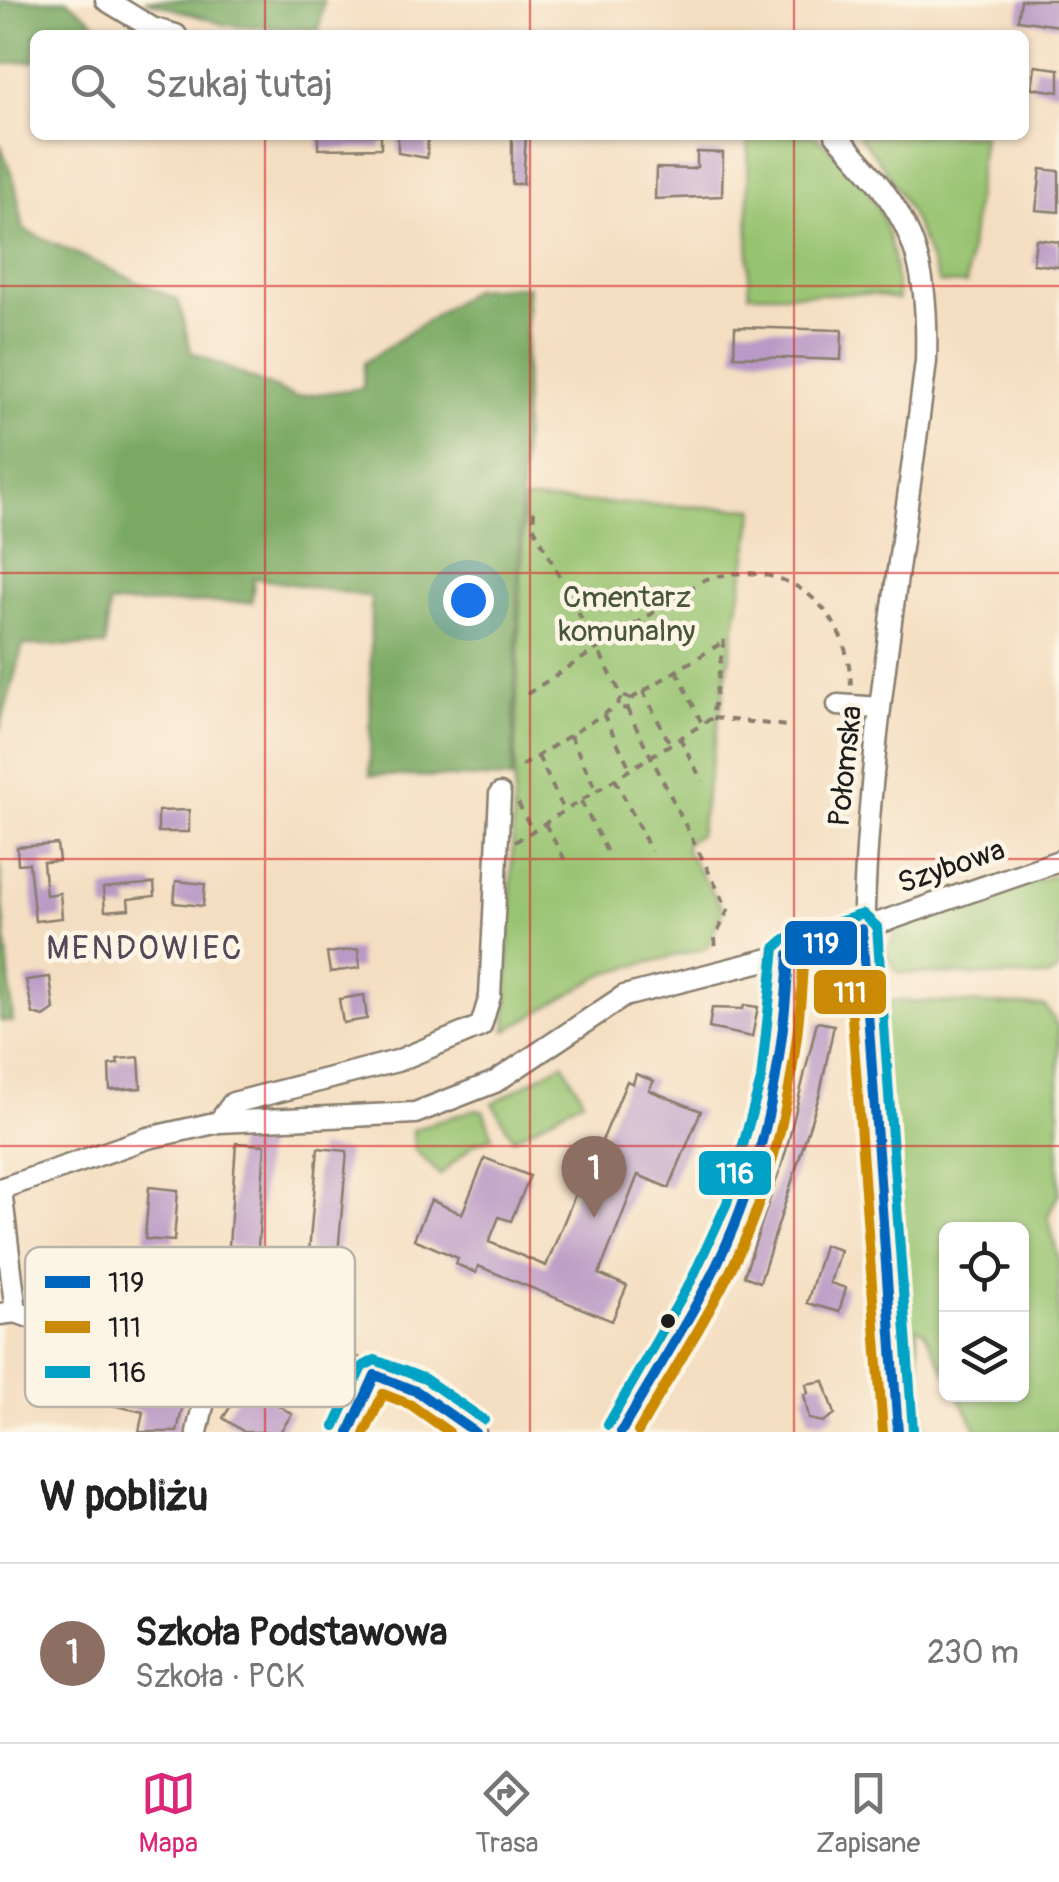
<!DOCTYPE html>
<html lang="pl">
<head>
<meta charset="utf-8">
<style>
	:root { --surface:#fff; --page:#f6f6f6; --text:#222; --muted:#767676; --line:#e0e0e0; --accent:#db2777 }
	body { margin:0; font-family:Pangolin,sans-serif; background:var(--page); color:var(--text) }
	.controls { position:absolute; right:30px; bottom:30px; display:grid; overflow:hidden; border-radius:15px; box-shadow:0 2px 8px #0004 }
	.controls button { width:90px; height:90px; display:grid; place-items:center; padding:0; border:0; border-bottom:2px solid var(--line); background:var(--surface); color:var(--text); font:50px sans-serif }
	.you { position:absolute; left:468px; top:600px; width:35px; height:35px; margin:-25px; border:8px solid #fff; border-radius:50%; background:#1a73e8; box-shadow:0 0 0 15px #1a73e833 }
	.badge { display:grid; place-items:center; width:65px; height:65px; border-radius:50%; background:var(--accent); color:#fff; font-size:32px; font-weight:700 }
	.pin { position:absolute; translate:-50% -82px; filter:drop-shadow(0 2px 5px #0008) }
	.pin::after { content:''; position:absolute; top:52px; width:35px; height:30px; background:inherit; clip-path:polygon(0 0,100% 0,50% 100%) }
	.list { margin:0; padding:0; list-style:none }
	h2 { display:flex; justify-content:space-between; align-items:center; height:130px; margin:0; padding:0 40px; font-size:42px }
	h2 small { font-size:32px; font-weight:400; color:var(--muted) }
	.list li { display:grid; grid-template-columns:65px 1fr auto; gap:30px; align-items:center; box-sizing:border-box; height:180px; padding:0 40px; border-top:2px solid var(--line) }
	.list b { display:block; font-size:38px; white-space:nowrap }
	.list p { margin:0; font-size:32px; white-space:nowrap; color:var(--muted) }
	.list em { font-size:32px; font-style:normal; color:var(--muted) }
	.icon { flex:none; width:55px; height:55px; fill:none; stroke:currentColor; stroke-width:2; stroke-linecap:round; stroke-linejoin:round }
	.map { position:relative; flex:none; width:1059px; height:1432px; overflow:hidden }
	.search { position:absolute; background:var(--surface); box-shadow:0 2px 8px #0004; left:30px; right:30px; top:30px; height:110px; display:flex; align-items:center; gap:25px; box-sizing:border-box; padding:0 35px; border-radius:15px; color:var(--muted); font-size:38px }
	.sheet { height:310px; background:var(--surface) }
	nav { display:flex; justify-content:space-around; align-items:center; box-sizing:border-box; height:140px; border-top:2px solid var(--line); background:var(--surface); font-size:28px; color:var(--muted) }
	nav a { display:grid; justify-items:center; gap:5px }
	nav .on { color:var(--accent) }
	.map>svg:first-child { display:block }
	.green { fill:#97c370; stroke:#5a7046; stroke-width:2.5 }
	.forest { fill:#79a962; stroke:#4a623f; stroke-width:2.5 }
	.building { fill:#b999c5 }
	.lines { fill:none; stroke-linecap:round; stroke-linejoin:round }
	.minor-casing { stroke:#887d6e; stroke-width:25 }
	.path { stroke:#887d6e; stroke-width:4; stroke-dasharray:8 8; stroke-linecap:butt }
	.minor { stroke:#fff; stroke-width:20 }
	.bus-1-casing { stroke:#fcf5e5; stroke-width:18 }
	.bus-2-casing { stroke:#fcf5e5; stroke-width:18 }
	.bus-3-casing { stroke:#fcf5e5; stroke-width:18 }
	.bus-1 { stroke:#0065bd; stroke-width:10 }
	.bus-2 { stroke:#cb8a06; stroke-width:10 }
	.bus-3 { stroke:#01a2c5; stroke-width:10 }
	.grid { fill:none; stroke:#d62828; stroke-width:2.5; stroke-opacity:0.55 }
	.bus-dot { fill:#1c1c1c; stroke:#fcf5e5; stroke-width:4 }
	.labels { text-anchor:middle; stroke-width:9; stroke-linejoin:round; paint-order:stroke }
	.park-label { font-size:30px; fill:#475639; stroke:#fcf5e5 }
	.street-label { font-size:30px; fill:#1c1c1c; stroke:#fcf5e5 }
	.neighbourhood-label { font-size:32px; letter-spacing:2.5px; fill:#534857; stroke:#fcf5e5 }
	.key { fill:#fcf5e5; stroke:#b9b4a9; stroke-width:2.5 }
	.key-label { font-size:28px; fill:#1c1c1c }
	.line-badge { stroke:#fcf5e5; stroke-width:4 }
	.badge-label { font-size:28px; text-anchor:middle; font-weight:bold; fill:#fff }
</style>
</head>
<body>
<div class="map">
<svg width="1059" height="1432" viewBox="0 0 1059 1432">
	<rect width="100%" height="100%" fill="#fcf5e5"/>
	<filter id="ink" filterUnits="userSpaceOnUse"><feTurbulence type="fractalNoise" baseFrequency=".01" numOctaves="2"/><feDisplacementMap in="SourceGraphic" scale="20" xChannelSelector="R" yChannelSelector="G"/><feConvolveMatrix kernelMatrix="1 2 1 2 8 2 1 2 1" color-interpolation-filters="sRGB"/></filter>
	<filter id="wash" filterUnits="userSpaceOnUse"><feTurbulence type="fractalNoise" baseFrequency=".0048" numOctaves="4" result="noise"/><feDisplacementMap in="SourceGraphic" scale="40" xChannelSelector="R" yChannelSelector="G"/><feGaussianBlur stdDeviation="2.25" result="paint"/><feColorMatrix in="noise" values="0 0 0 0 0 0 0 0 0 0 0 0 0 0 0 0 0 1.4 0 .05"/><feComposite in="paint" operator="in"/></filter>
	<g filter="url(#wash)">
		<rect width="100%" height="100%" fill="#f4dec1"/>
		<!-- green -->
		<path class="green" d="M748,135H814C878,189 891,217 898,300L872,294H749Z
			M858,135H983L966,284L939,283C919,229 898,178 858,135Z
			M524,500L755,509L699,835L686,842V851L723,909L707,948L606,973L506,1031Z
			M1059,874V970L1047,977L898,973L885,952L903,922Z
			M875,1000L1045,1006L1059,1028V1193L1048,1215L1059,1261V1432H978L958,1395L1022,1394V1230H946V1374L924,1331L916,1327L926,1432H907L890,1272Z
			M563,1063L583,1099L513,1139L493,1103Z
			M475,1109L483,1110L493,1137L475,1143L440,1175L414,1149L413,1130Z"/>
		<!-- forest -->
		<path class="forest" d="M0,0H68L110,35H35V61L0,64Z
			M145,0H324L319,31L226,25Z
			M0,143L15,183L24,230L178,300L191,352L295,397L363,388L364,363L474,289L528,286L512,779L370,775L371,597L254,578L252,602L109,604L105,646L23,645L0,730Z
			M0,863L1,881L13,1022L0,1021Z"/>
		<g id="blocks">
			<!-- building -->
			<path class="building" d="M1021,0H1059V26L1018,20Z
				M1035,66L1059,69V92L1032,88Z
				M318,135H381V148L318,149Z
				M398,135H428L427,158L398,153Z
				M512,135H526L523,184H512Z
				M697,152L723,153L722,196L655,199L656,168L692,169L697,167Z
				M1041,169L1059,171V212L1036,210Z
				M1036,239L1059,242V267L1033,264Z
				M735,327L842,330L841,360L734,356Z
				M189,810V832H158V811Z
				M57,844L59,861L43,862L46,895L60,893L62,918L35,921L29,863L18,864L17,847Z
				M176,881L205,884L203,906L174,903Z
				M154,883L155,896L128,899L129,909L105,911L103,888Z
				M358,949L360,968L330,972L327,953Z
				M50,977L54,1010L44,1017L33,1014L26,980Z
				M364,995L367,1019L343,1023L339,999Z
				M744,1005L758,1007L752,1037L709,1028L712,1008L743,1009Z
				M817,1022L834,1025L820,1093L760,1282L744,1276L786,1151Z
				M139,1057L141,1088L110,1090L109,1065L118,1064L117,1059Z
				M636,1074L654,1081L649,1090L701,1111L669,1188L638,1175L599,1274L627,1286L612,1321L478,1266L476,1273L456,1264L458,1258L414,1239L431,1200L462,1214L485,1158L530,1176L511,1221L499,1217L489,1242L546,1266L583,1175L587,1177L627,1081L633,1084Z
				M236,1143L265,1145L258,1248L229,1246Z
				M318,1148L347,1151L338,1254L309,1252Z
				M149,1187L178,1190L174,1241L145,1239Z
				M824,1245L840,1250L830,1283L846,1288L839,1312L807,1303Z
				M84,1367L143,1380L141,1390L184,1400L177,1432H139L143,1412L77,1397Z
				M824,1381L835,1414L823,1422L809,1419L804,1394L808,1393L806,1384Z
				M245,1384L292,1414L280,1432H244L223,1418Z"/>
		</g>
	</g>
	<g filter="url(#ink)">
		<use href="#blocks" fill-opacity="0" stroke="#887d6e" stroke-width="2.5"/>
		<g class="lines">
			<defs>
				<path id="minor" d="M106,0L152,28L176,35
					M836,135C910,214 929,251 926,361C901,570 860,779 863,990L898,1432
					M838,705L880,708
					M219,1122L233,1103L397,1061L481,1026L490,996L500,794
					M0,1189L148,1138L219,1122L415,1113L495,1082L624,996L789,954L1059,861
					M1,1190L16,1312
					M0,1314L16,1312L82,1336L176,1361L323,1362L355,1368L418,1392L475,1432
					M197,1432L213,1362
					M349,1432L375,1375
					M621,1432C648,1383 678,1335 705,1286C761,1186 786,1068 789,954"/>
			</defs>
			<!-- minor casing -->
			<use href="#minor" class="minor-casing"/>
			<!-- path -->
			<path class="path" d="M534,511L533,526L622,696L631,699L627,709L616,706L622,696
				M677,671L702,724
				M643,691L670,744
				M527,694L704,580C784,554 851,606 851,690
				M631,699L723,642
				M627,709L728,910L715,938L716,953
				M603,714L630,768
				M713,718L788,726
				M570,735L596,790
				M680,738L702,781
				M538,756L564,810
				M522,766L616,706
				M615,779L651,851
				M581,801L609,856
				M518,803L532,830
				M545,824L565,860
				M515,842L712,718L725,632"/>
			<!-- minor -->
			<use href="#minor" class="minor"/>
			<defs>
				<path id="bus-1" d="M349,1432L375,1375L418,1392L475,1432
					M621,1432C656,1370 697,1310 726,1245C767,1152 784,1055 789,954L862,929L898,1432"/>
				<path id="bus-2" d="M365,1432L383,1394L411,1405L449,1432
					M638,1432C672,1372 710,1315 739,1253C780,1162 798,1064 803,965L847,950L883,1432"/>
				<path id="bus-3" d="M608,1425L692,1279L727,1203L761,1080L775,948L784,940L863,914L877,927L913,1431
					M335,1426L362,1367L375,1360L425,1379L484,1420"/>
			</defs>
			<!-- bus-1 casing -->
			<use href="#bus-1" class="bus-1-casing"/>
			<!-- bus-2 casing -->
			<use href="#bus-2" class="bus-2-casing"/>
			<!-- bus-3 casing -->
			<use href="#bus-3" class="bus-3-casing"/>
			<!-- bus-1 -->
			<use href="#bus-1" class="bus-1"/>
			<!-- bus-2 -->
			<use href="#bus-2" class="bus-2"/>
			<!-- bus-3 -->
			<use href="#bus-3" class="bus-3"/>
		</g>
	</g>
	<!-- grid -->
	<path class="grid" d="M265,0V35M530,0V35M794,0V35M265,135V1432M530,135V1432M794,135V1432M0,286H1059M0,573H1059M0,859H1059M0,1146H1059"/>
	<!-- markers -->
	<circle class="bus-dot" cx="668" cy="1321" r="9"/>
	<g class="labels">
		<!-- park labels -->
		<g class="park-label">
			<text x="627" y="607">Cmentarz<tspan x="627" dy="34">komunalny</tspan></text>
		</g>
		<!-- street labels -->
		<g class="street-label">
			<text transform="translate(845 766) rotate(-84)" y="10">Połomska</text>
			<text transform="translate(951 866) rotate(-19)" y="10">Szybowa</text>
		</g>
		<!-- neighbourhood labels -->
		<g class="neighbourhood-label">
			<text x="145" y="959">MENDOWIEC</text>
		</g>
	</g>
	<!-- legend -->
	<rect x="25" y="1247" width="330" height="160" rx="15" class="key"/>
	<rect x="45" y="1276" width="45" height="12" fill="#0065bd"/>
	<rect x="45" y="1321" width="45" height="12" fill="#cb8a06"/>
	<rect x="45" y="1366" width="45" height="12" fill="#01a2c5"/>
	<g class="key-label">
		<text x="108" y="1292">119</text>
		<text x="108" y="1337">111</text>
		<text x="108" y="1382">116</text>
	</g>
	<g class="line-badge">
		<rect x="783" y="919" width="76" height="48" rx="10" fill="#0065bd"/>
		<rect x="812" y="968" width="76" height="48" rx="10" fill="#cb8a06"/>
		<rect x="697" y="1149" width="76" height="48" rx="10" fill="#01a2c5"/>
	</g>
	<g class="badge-label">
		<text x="821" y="953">119</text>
		<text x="850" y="1002">111</text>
		<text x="735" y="1183">116</text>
	</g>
</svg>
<div class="controls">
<button><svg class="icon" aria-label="locate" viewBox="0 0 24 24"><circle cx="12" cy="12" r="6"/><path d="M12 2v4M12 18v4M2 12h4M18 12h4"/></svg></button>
<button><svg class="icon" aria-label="layers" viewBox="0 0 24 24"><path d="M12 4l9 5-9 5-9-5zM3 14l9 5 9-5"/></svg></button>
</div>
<div class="you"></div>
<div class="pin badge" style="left:594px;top:1218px;background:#8d6e63">1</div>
<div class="search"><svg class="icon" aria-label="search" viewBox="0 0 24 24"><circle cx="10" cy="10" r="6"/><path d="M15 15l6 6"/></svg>Szukaj tutaj</div>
</div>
<section class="sheet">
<h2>W pobliżu<small></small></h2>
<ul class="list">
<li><span class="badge" style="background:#8d6e63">1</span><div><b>Szkoła Podstawowa</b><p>Szkoła · PCK</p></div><em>230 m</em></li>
</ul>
</section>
<nav>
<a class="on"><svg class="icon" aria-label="map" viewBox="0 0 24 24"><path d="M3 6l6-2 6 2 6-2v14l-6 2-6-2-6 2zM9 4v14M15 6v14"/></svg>Mapa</a>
<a><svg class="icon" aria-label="directions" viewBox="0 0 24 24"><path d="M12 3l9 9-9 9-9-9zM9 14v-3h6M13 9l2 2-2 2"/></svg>Trasa</a>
<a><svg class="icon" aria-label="saved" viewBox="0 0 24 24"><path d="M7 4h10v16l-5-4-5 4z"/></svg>Zapisane</a>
</nav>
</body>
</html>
